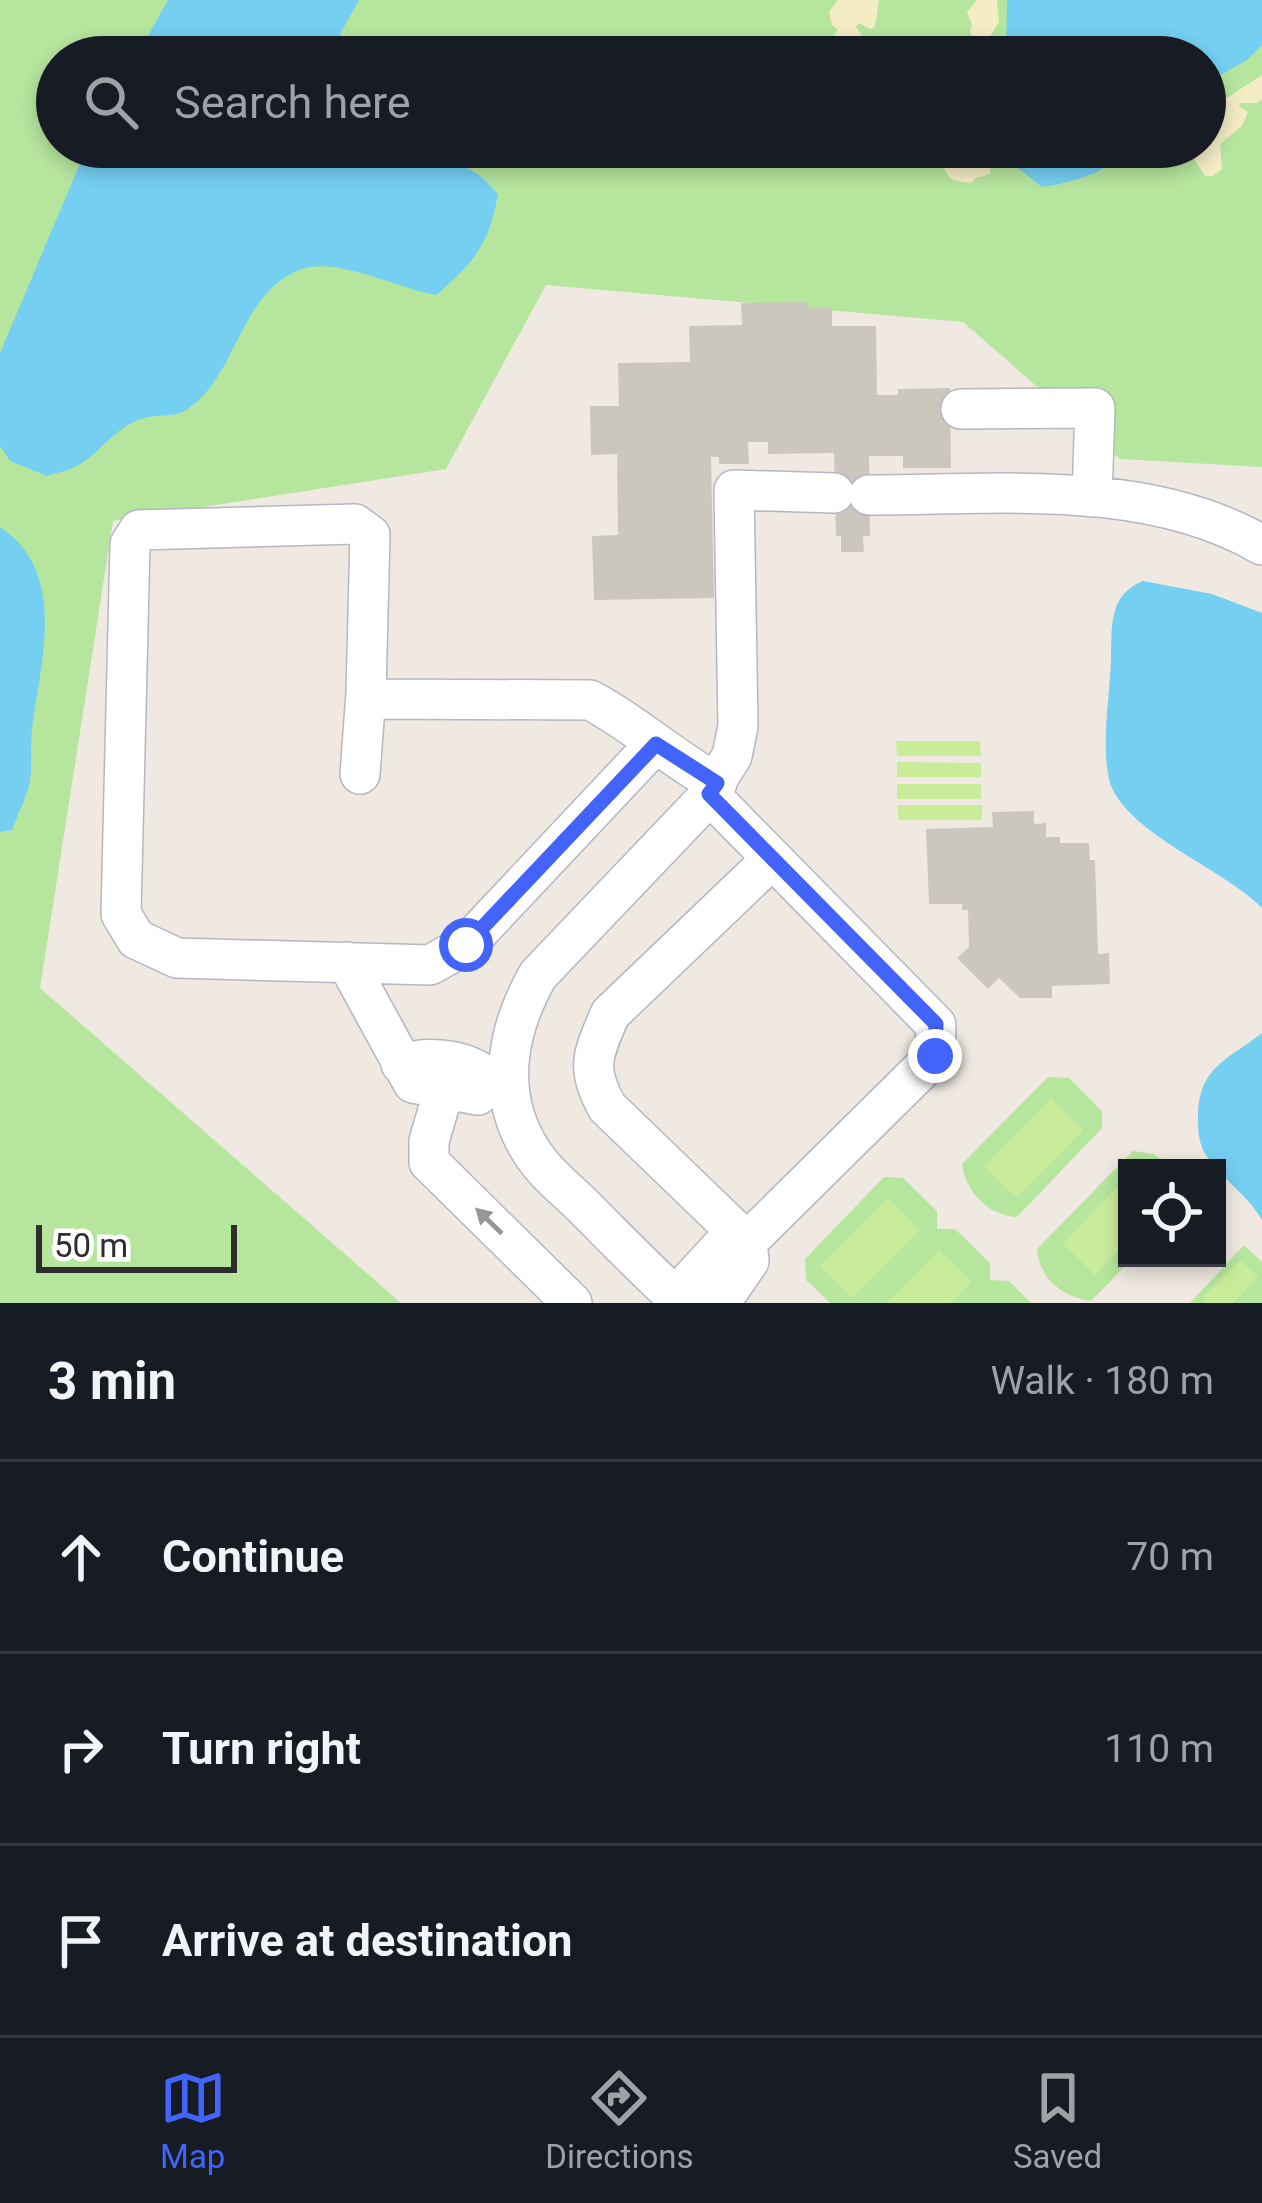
<!DOCTYPE html>
<html lang="en">
<head>
<meta charset="utf-8">
<style>
	:root { --surface:#171b24; --page:#242831; --text:#f1f3f6; --muted:#9ea1a6; --line:#363941; --accent:#4264fb }
	body { margin:0; font-family:Roboto,sans-serif; background:var(--page); color:var(--text) }
	.controls { position:absolute; right:36px; bottom:36px; display:grid; overflow:hidden; border-radius:0px; box-shadow:0 6px 18px #0003 }
	.controls button { width:108px; height:108px; display:grid; place-items:center; padding:0; border:0; border-bottom:3px solid var(--line); background:var(--surface); color:var(--text); font:60px sans-serif }
	.scale { position:absolute; left:36px; bottom:30px; width:201px; box-sizing:border-box; padding-left:12px; border:6px solid #2e2e2e; border-top:0; font-size:33px; line-height:42px; white-space:nowrap; color:#2e2e2e; -webkit-text-stroke:9px #fff; paint-order:stroke }
	.stop { position:absolute; width:36px; height:36px; margin:-27px; border:9px solid #4264fb; border-radius:50%; background:#fff }
	.stop.end { background:#4264fb; border-color:#fff; box-shadow:0 3px 12px #0008 }
	.list { margin:0; padding:0; list-style:none }
	h2 { display:flex; justify-content:space-between; align-items:center; height:156px; margin:0; padding:0 48px; font-size:51px }
	h2 small { font-size:39px; font-weight:400; color:var(--muted) }
	.list li { display:grid; grid-template-columns:78px 1fr auto; gap:36px; align-items:center; box-sizing:border-box; height:192px; padding:0 48px; border-top:3px solid var(--line) }
	.list b { display:block; font-size:45px; white-space:nowrap }
	.list em { font-size:39px; font-style:normal; color:var(--muted) }
	.icon { flex:none; width:66px; height:66px; fill:none; stroke:currentColor; stroke-width:2; stroke-linecap:round; stroke-linejoin:round }
	.map { position:relative; flex:none; width:1262px; height:1303px; overflow:hidden }
	.search { position:absolute; background:var(--surface); box-shadow:0 6px 18px #0003; left:36px; right:36px; top:36px; height:132px; display:flex; align-items:center; gap:30px; box-sizing:border-box; padding:0 42px; border-radius:66px; color:var(--muted); font-size:45px }
	.sheet { height:732px; background:var(--surface) }
	nav { display:flex; justify-content:space-around; align-items:center; box-sizing:border-box; height:168px; border-top:3px solid var(--line); background:var(--surface); font-size:33px; color:var(--muted) }
	nav a { display:grid; justify-items:center; gap:6px }
	nav .on { color:var(--accent) }
	.map>svg:first-child { display:block }
	.green { fill:#b6e59e; fill-rule:evenodd }
	.sand { fill:#f3ecc5 }
	.pitch { fill:#c9ec9a }
	.water { fill:#75cff0 }
	.building { fill:#cbc7bf }
	.lines { fill:none; stroke-linecap:round; stroke-linejoin:round }
	.minor-casing { stroke:#b4b7c1; stroke-width:42 }
	.minor { stroke:#fff; stroke-width:39 }
	.oneway { fill:#969696 }
	.route { stroke:#4264fb; stroke-width:15 }
</style>
</head>
<body>
<div class="map">
<svg width="1262" height="1303" viewBox="0 0 1262 1303">
	<rect width="100%" height="100%" fill="#efe9e1"/>
	<!-- green -->
	<path class="green" d="M0,0H1262V467L1120,459L963,322L546,285L446,469L113,521L40,988L401,1303H0ZM57,57H1205V147H57Z
		M1048,1077L1069,1078L1102,1111V1128L1017,1217C988,1215 966,1193 962,1164Z
		M1133,1151L1154,1154L1173,1168H1127V1258H1133L1091,1301C1062,1296 1040,1280 1037,1249Z
		M884,1177L903,1178L937,1211V1229H955L990,1263V1280L1009,1281L1031,1303H830L806,1280L805,1259Z
		M1244,1245L1262,1262V1303H1190Z"/>
	<!-- sand -->
	<path class="sand" d="M838,0H879L875,27L870,29L859,23L856,27L865,40L856,53L842,52L831,39L838,30L832,25L829,12Z
		M977,0H997L999,22L989,38L973,37L970,31L972,25L967,12Z
		M1262,75V99L1257,103H1240L1239,106L1248,112L1242,126L1220,144L1222,169L1213,176H1205L1194,159L1185,158L1182,147H1205V112Z
		M962,147H993L990,174L975,178L971,183C957,181 949,182 944,167L947,159L960,154L970,159L972,156Z"/>
	<!-- pitch -->
	<path class="pitch" d="M896,741H980L981,756H897Z
		M897,762L981,763V777H897Z
		M897,784H981V799H897Z
		M898,805H982V820H898Z
		M1051,1098L1083,1130L1017,1198L984,1167Z
		M1127,1177V1242L1095,1275L1063,1243Z
		M888,1198L920,1230L852,1298L820,1266Z
		M939,1250L972,1282L951,1303H887Z
		M1240,1260L1258,1277L1233,1303H1207L1202,1298Z"/>
	<!-- water -->
	<path class="water" d="M168,0H359L341,32L335,57H136Z
		M1007,0H1262V45L1247,60L1205,84V57H1006Z
		M87,147H362C394,169 443,151 476,173C484,178 491,187 498,194C489,244 475,262 436,295C396,288 338,257 302,269C239,291 238,377 186,410C174,418 154,414 141,419C115,428 103,449 82,463C72,470 58,472 47,476L10,461L0,446V353Z
		M1007,147H1130C1107,173 1075,182 1042,187L1014,165Z
		M0,527C69,573 40,663 32,729C30,747 33,768 29,786C25,800 17,816 12,830L0,832Z
		M1143,581L1212,594L1262,613V908C1225,869 1121,831 1109,779C1101,742 1110,697 1111,659C1112,627 1108,595 1143,581Z
		M1262,1033V1220C1248,1195 1222,1179 1206,1155C1199,1145 1198,1131 1198,1119C1197,1068 1227,1060 1262,1033Z"/>
	<!-- building -->
	<path class="building" d="M808,302V308L832,307V326H876L877,395H898V389L950,388L951,468H903V456H869L870,536H863L864,552H841V536H836L834,453L768,454V442H748L749,464H719V457H711L714,598L594,600L592,536L618,535L617,454L591,455L590,406H619L618,363L690,362L689,326L742,325L741,303Z
		M1034,811V824L1046,823V837H1060V843H1089L1090,860H1095L1098,954L1109,953L1110,984L1052,986V998H1020L999,978L988,989L957,958L969,947L968,910H962V904H929L926,829L993,827L992,812Z"/>
	<g class="lines">
		<defs>
			<path id="minor" d="M961,409L1095,408L1092,497
				M869,495C998,495 1146,478 1262,545
				M655,744L466,945L430,965L177,958L136,939L121,914L130,544L139,530L355,524L370,535L366,693L375,699L590,700C636,724 672,759 717,783
				M360,774L366,693
				M709,794L936,1025L935,1056L747,1242L607,1107C585,1067 593,1055 610,1014L772,859
				M347,962L413,1083L478,1095L491,1082L509,1083
				M401,1064C429,1055 472,1059 491,1082
				M444,1090L429,1141V1162L572,1303
				M675,1297L724,1244L747,1242L749,1261L720,1303
				M682,1303C650,1274 620,1243 589,1212C571,1193 545,1174 531,1151C495,1094 506,1031 538,975L704,801L732,756L738,726L734,490L834,493"/>
		</defs>
		<!-- minor casing -->
		<use href="#minor" class="minor-casing"/>
		<!-- minor -->
		<use href="#minor" class="minor"/>
	</g>
	<!-- one-way arrows -->
	<defs><path id="oneway-solid" d="M-6-.8H1V-3.2L6.5 0L1 3.2V.8H-6Z" transform="scale(3)"/></defs>
	<use class="oneway" href="#oneway-solid" transform="translate(489 1221) rotate(-136)"/>
	<g class="lines">
		<!-- route -->
		<path class="route" d="M466,945L656,744L717,783L709,794L936,1024L935,1056"/>
	</g>
</svg>
<div class="controls">
<button><svg class="icon" aria-label="locate" viewBox="0 0 24 24"><circle cx="12" cy="12" r="6"/><path d="M12 2v4M12 18v4M2 12h4M18 12h4"/></svg></button>
</div>
<div class="scale">50 m</div>
<div class="stop" style="left:466px;top:945px"></div>
<div class="stop end" style="left:935px;top:1056px"></div>
<div class="search"><svg class="icon" aria-label="search" viewBox="0 0 24 24"><circle cx="10" cy="10" r="6"/><path d="M15 15l6 6"/></svg>Search here</div>
</div>
<section class="sheet">
<h2>3 min<small>Walk · 180 m</small></h2>
<ul class="list">
<li><svg class="icon" aria-label="ahead" viewBox="0 0 24 24"><path d="M12 20V5M6 11l6-6 6 6"/></svg><div><b>Continue</b></div><em>70 m</em></li>
<li><svg class="icon" aria-label="right" viewBox="0 0 24 24"><path d="M7 20v-9h11M14 6l5 5-5 5"/></svg><div><b>Turn right</b></div><em>110 m</em></li>
<li><svg class="icon" aria-label="arrive" viewBox="0 0 24 24"><path d="M6 21V4h12l-3 4 3 4H6"/></svg><div><b>Arrive at destination</b></div></li>
</ul>
</section>
<nav>
<a class="on"><svg class="icon" aria-label="map" viewBox="0 0 24 24"><path d="M3 6l6-2 6 2 6-2v14l-6 2-6-2-6 2zM9 4v14M15 6v14"/></svg>Map</a>
<a><svg class="icon" aria-label="directions" viewBox="0 0 24 24"><path d="M12 3l9 9-9 9-9-9zM9 14v-3h6M13 9l2 2-2 2"/></svg>Directions</a>
<a><svg class="icon" aria-label="saved" viewBox="0 0 24 24"><path d="M7 4h10v16l-5-4-5 4z"/></svg>Saved</a>
</nav>
</body>
</html>
